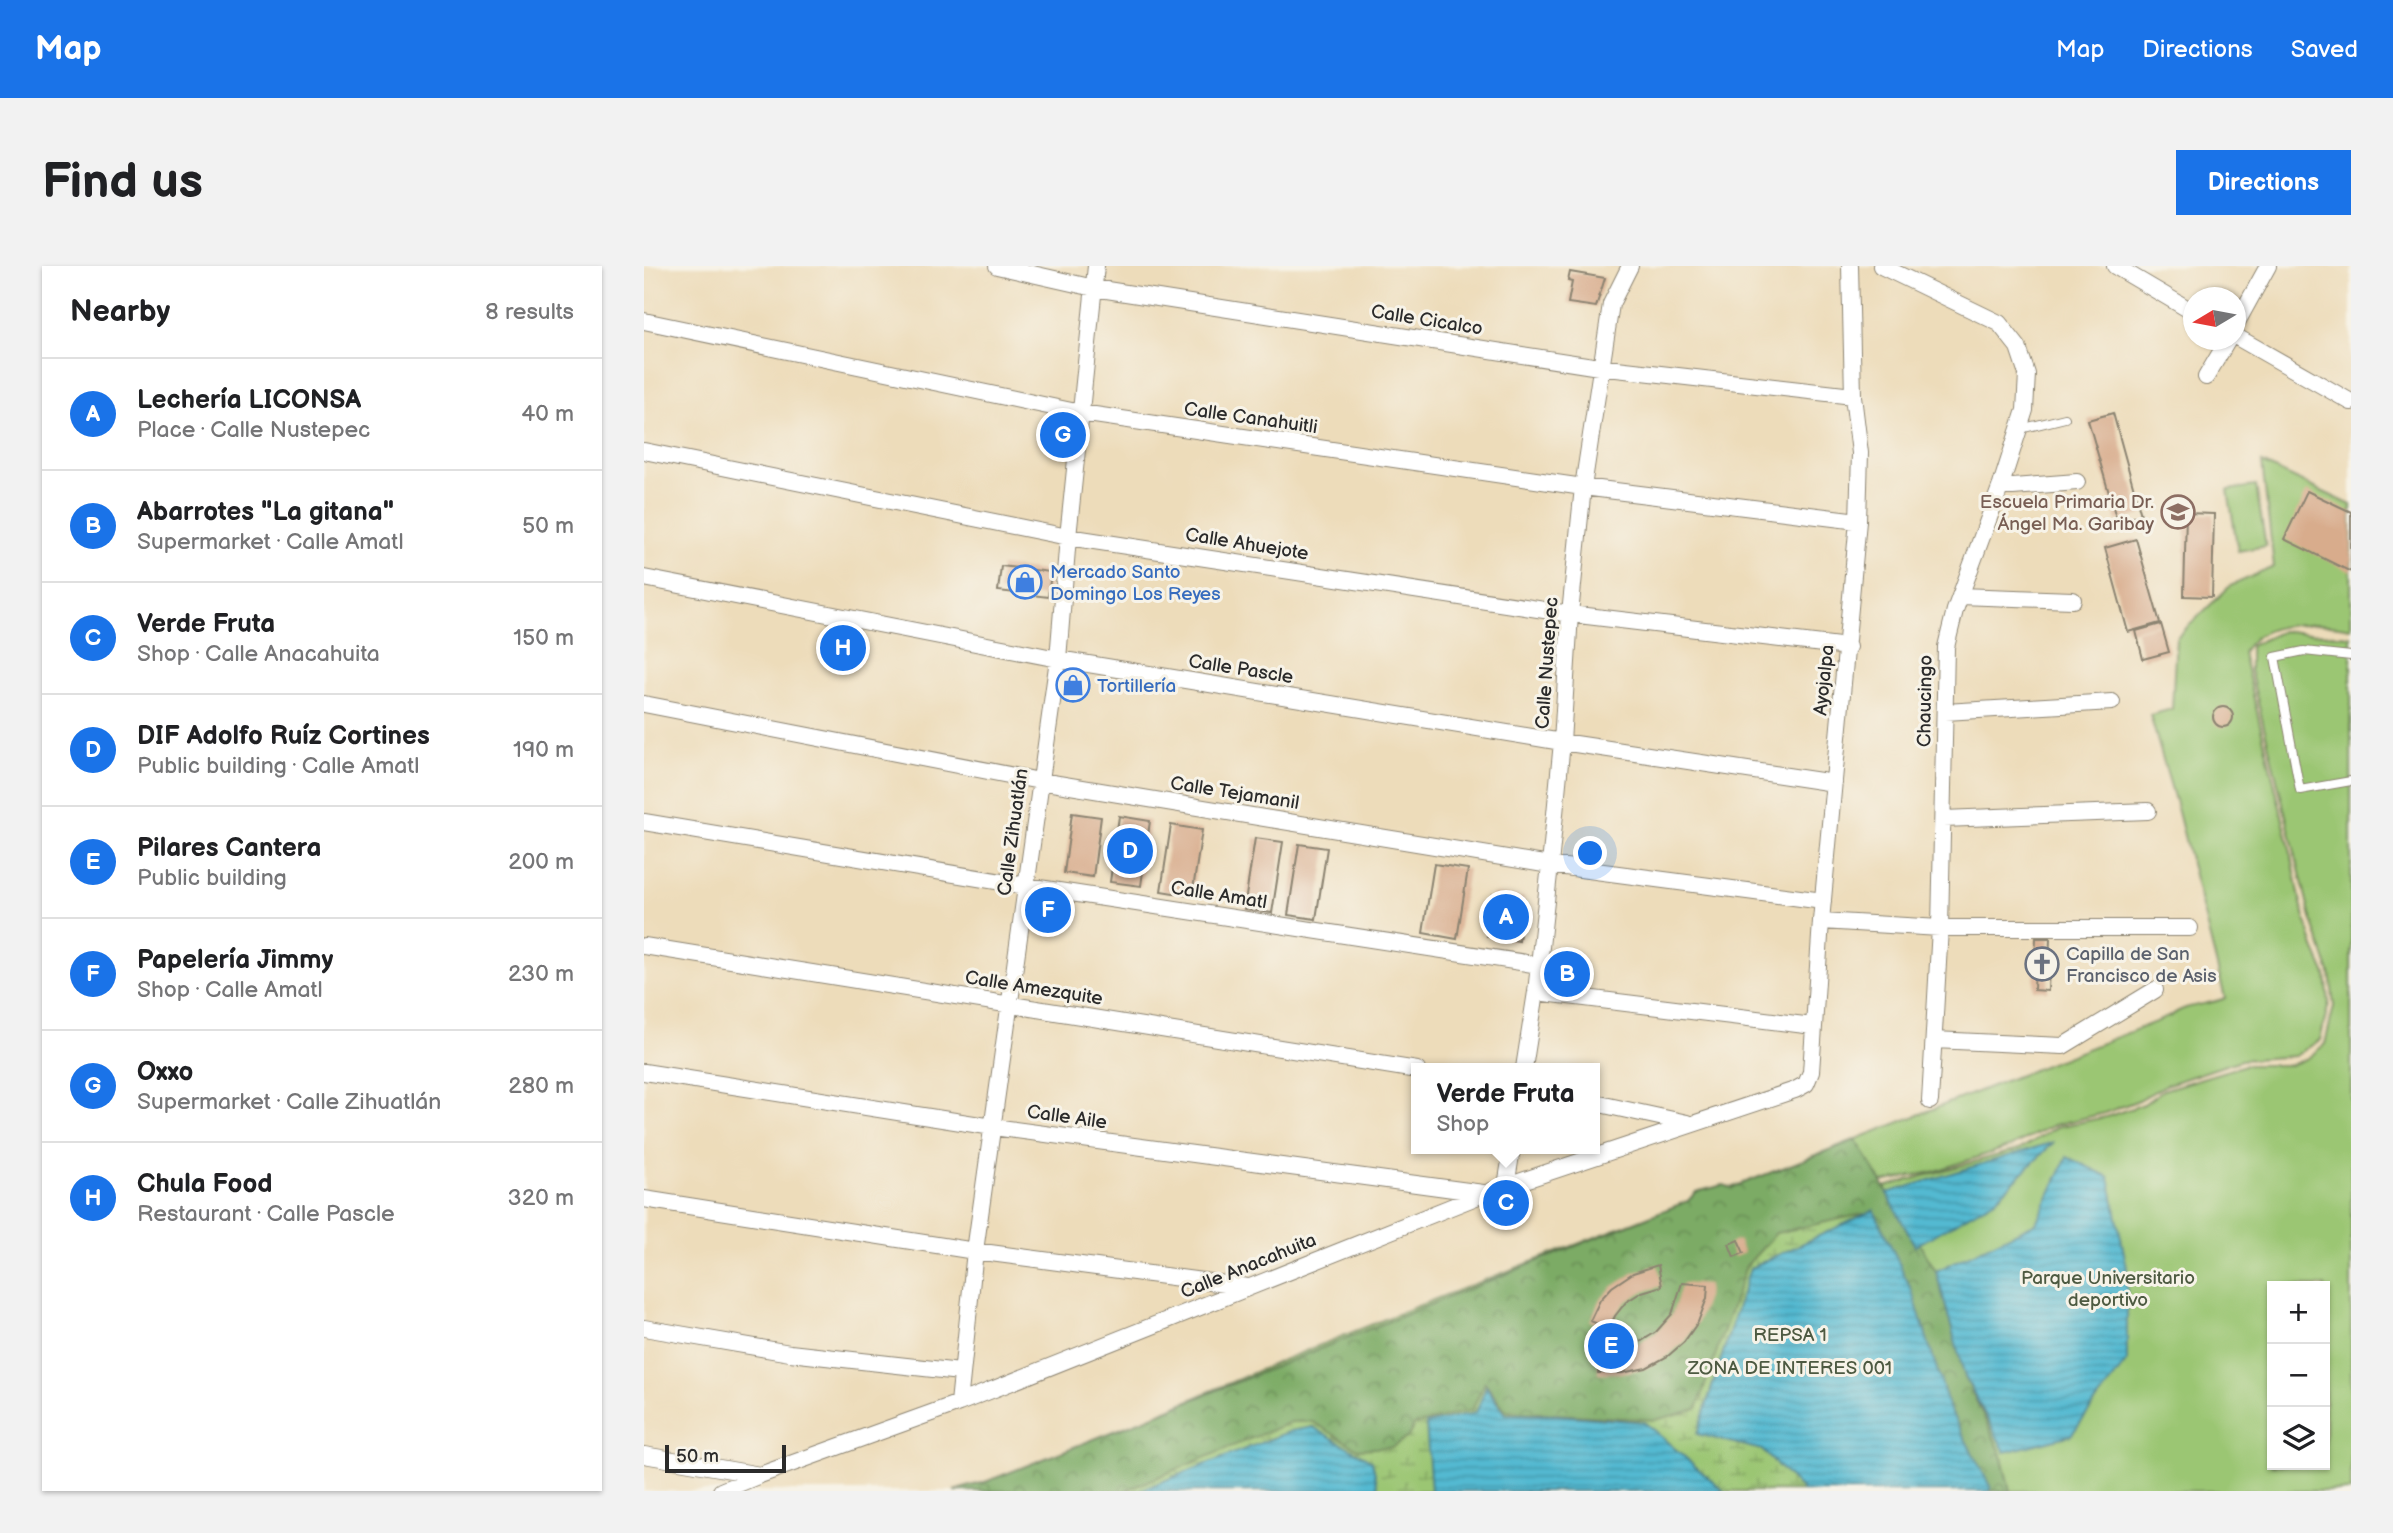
<!DOCTYPE html>
<html lang="en">
<head>
<meta charset="utf-8">
<style>
	:root { --surface:#fff; --page:#f2f2f2; --text:#202124; --muted:#757577; --line:#e0e0e0; --accent:#1a73e8 }
	body { margin:0; font-family:"Balsamiq Sans",sans-serif; background:var(--page); color:var(--text) }
	.controls { position:absolute; right:21px; bottom:21px; display:grid; overflow:hidden; border-radius:0px; box-shadow:0 2px 5px #0004 }
	.controls button { width:63px; height:63px; display:grid; place-items:center; padding:0; border:0; border-bottom:2px solid var(--line); background:var(--surface); color:var(--text); font:35px sans-serif }
	.compass { position:absolute; left:1539px; top:21px; width:63px; height:63px; border-radius:50%; background:var(--surface); box-shadow:0 2px 5px #0004; rotate:260deg }
	.scale { position:absolute; left:21px; bottom:18px; width:121px; box-sizing:border-box; padding-left:7px; border:4px solid #2b2b2b; border-top:0; font-size:19px; line-height:24px; white-space:nowrap; color:#2b2b2b; -webkit-text-stroke:5px #f7f3e8; paint-order:stroke }
	.you { position:absolute; left:947px; top:588px; width:24px; height:24px; margin:-18px; border:5px solid #fff; border-radius:50%; background:#1a73e8; box-shadow:0 0 0 10px #1a73e833 }
	.badge { display:grid; place-items:center; width:46px; height:46px; border-radius:50%; background:var(--accent); color:#fff; font-size:23px; font-weight:700 }
	.pin { position:absolute; translate:-50% -50%; border:4px solid #fff; box-shadow:0 2px 7px #0006 }
	.popup { position:absolute; left:767px; top:797px; width:189px; height:91px; box-sizing:border-box; display:grid; place-content:center; border-radius:0px; background:var(--surface); filter:drop-shadow(0 2px 5px #0005); font-size:23px; white-space:nowrap; color:var(--muted) }
	.popup b { font-size:26px; color:var(--text) }
	.popup::after { content:''; position:absolute; left:50%; top:100%; margin-left:-14px; border:14px solid transparent; border-top-color:var(--surface) }
	.list { margin:0; padding:0; list-style:none }
	h2 { display:flex; justify-content:space-between; align-items:center; height:91px; margin:0; padding:0 28px; font-size:30px }
	h2 small { font-size:23px; font-weight:400; color:var(--muted) }
	.list li { display:grid; grid-template-columns:46px 1fr auto; gap:21px; align-items:center; box-sizing:border-box; height:112px; padding:0 28px; border-top:2px solid var(--line) }
	.list b { display:block; font-size:26px; white-space:nowrap }
	.list p { margin:0; font-size:23px; white-space:nowrap; color:var(--muted) }
	.list em { font-size:23px; font-style:normal; color:var(--muted) }
	.icon { flex:none; width:38px; height:38px; fill:none; stroke:currentColor; stroke-width:2; stroke-linecap:round; stroke-linejoin:round }
	.map { position:relative; flex:none; width:1707px; height:1225px; overflow:hidden; border-radius:0px }
	header { display:flex; align-items:center; gap:42px; box-sizing:border-box; height:98px; padding:0 35px; background:var(--accent); color:#fff }
	header strong { font-size:33px }
	nav { display:flex; gap:38px; margin-inline-start:auto; font-size:24px }
	.intro { display:flex; align-items:center; justify-content:space-between; box-sizing:border-box; height:168px; padding:0 42px }
	h1 { margin:0; font-size:49px }
	.button { padding:18px 32px; border-radius:0px; background:var(--accent); color:#fff; font-size:24px; font-weight:700 }
	main { display:flex; gap:42px; padding:0 42px }
	aside { flex:1; background:var(--surface); border-radius:0px; box-shadow:0 2px 5px #0004 }
	.map>svg:first-child { display:block }
	.green { fill:#9bc673; stroke:#63784f; stroke-width:2; fill-rule:evenodd }
	.forest { fill:url(#forest-crowns); stroke:#546b48; stroke-width:2 }
	.wetland { fill:url(#wetland-marsh); stroke:#63784f; stroke-width:2 }
	.water { fill:url(#water-rules); stroke:#3f727e; stroke-width:2 }
	.building { fill:#d8ac8c }
	.lines { fill:none; stroke-linecap:round; stroke-linejoin:round }
	.lane-casing { stroke:#8c8472; stroke-width:10 }
	.street-casing { stroke:#8c8472; stroke-width:18 }
	.lane { stroke:#fff; stroke-width:8 }
	.street { stroke:#fff; stroke-width:16 }
	.labels { text-anchor:middle; stroke-width:6; stroke-linejoin:round; paint-order:stroke }
	.street-label { font-size:19px; fill:#2b2b2b; stroke:#f7f3e8 }
	.education-label { font-size:19px; fill:#785e54; stroke:#f7f3e8; text-anchor:end }
	.shop-label { font-size:19px; fill:#366cbe; stroke:#f7f3e8; text-anchor:start }
	.worship-label { font-size:19px; fill:#5b616d; stroke:#f7f3e8; text-anchor:start }
	.park-label { font-size:19px; fill:#4d5a41; stroke:#f7f3e8 }
</style>
</head>
<body>
<header>
<strong>Map</strong>
<nav><a>Map</a><a>Directions</a><a>Saved</a></nav>
</header>
<div class="intro"><h1>Find us</h1><a class="button">Directions</a></div>
<main>
<aside>
<h2>Nearby<small>8 results</small></h2>
<ul class="list">
<li><span class="badge">A</span><div><b>Lechería LICONSA</b><p>Place · Calle Nustepec</p></div><em>40 m</em></li>
<li><span class="badge">B</span><div><b>Abarrotes &quot;La gitana&quot;</b><p>Supermarket · Calle Amatl</p></div><em>50 m</em></li>
<li><span class="badge">C</span><div><b>Verde Fruta</b><p>Shop · Calle Anacahuita</p></div><em>150 m</em></li>
<li><span class="badge">D</span><div><b>DIF Adolfo Ruíz Cortines</b><p>Public building · Calle Amatl</p></div><em>190 m</em></li>
<li><span class="badge">E</span><div><b>Pilares Cantera</b><p>Public building</p></div><em>200 m</em></li>
<li><span class="badge">F</span><div><b>Papelería Jimmy</b><p>Shop · Calle Amatl</p></div><em>230 m</em></li>
<li><span class="badge">G</span><div><b>Oxxo</b><p>Supermarket · Calle Zihuatlán</p></div><em>280 m</em></li>
<li><span class="badge">H</span><div><b>Chula Food</b><p>Restaurant · Calle Pascle</p></div><em>320 m</em></li>
</ul>
</aside>
<div class="map">
<svg width="1707" height="1225" viewBox="0 0 1707 1225">
	<defs>
		<pattern id="forest-crowns" width="20" height="18" patternUnits="userSpaceOnUse" patternTransform="scale(1.75)"><rect width="20" height="18" fill="#7cab65"/><path d="M2 6a3 3 0 1 1 6 0M12 15a3 3 0 1 1 6 0" fill="none" stroke="#668b53"/></pattern>
		<pattern id="wetland-marsh" width="20" height="14" patternUnits="userSpaceOnUse" patternTransform="scale(1.75)"><rect width="20" height="14" fill="#9bc673"/><path d="M1 5h8M5 5V1M11 12h8M15 12V8" fill="none" stroke="#7fa15f"/></pattern>
		<pattern id="water-rules" width="6" height="5" patternUnits="userSpaceOnUse" patternTransform="scale(1.75)"><rect width="6" height="5" fill="#53b9d1"/><path d="M0 2.5h6" fill="none" stroke="#4597aa"/></pattern>
	</defs>
	<rect width="100%" height="100%" fill="#f7f3e8"/>
	<filter id="ink" filterUnits="userSpaceOnUse"><feTurbulence type="fractalNoise" baseFrequency=".0143" numOctaves="2"/><feDisplacementMap in="SourceGraphic" scale="14" xChannelSelector="R" yChannelSelector="G"/><feConvolveMatrix kernelMatrix="1 2 1 2 8 2 1 2 1" color-interpolation-filters="sRGB"/></filter>
	<filter id="wash" filterUnits="userSpaceOnUse"><feTurbulence type="fractalNoise" baseFrequency=".00686" numOctaves="4" result="noise"/><feDisplacementMap in="SourceGraphic" scale="28" xChannelSelector="R" yChannelSelector="G"/><feGaussianBlur stdDeviation="1.57" result="paint"/><feColorMatrix in="noise" values="0 0 0 0 0 0 0 0 0 0 0 0 0 0 0 0 0 1.4 0 .05"/><feComposite in="paint" operator="in"/></filter>
	<g filter="url(#wash)">
		<rect width="100%" height="100%" fill="#eddcba"/>
		<!-- green -->
		<path class="green" d="M1618,197L1707,239V362C1675,356 1615,352 1599,387L1648,591L1657,638L1670,682L1682,709L1685,737L1676,774L1651,790L1597,794L1522,819L1495,834L1461,847L1410,859L1368,880L1288,906L1217,920L1104,991L310,1225L344,1215L506,1151L639,1094L771,1041L1044,935L1052,926L1080,919L1087,922L1527,750C1542,737 1564,740 1581,732L1532,538L1506,449L1528,443L1532,372L1586,320L1630,301Z
			M1612,220L1622,280L1594,285L1584,224Z
			M1638,365L1707,370V1225H1353L1318,1111L1237,922L1376,883L1413,861L1462,851L1500,838L1519,824L1601,799H1647L1664,792L1681,778L1690,740L1686,707L1667,652L1606,404V380ZM1628,1020H1681V1199H1628Z"/>
		<!-- forest -->
		<path class="forest" d="M1212,874L1292,1005L1321,1111L1357,1187L1366,1225H310L344,1215L506,1151L1044,935L1052,926L1080,919L1087,922Z"/>
		<!-- wetland -->
		<path class="wetland" d="M1219,948L1280,1225H480L647,1156H669L714,1183L748,1181L764,1171L770,1159L828,1144L841,1116L862,1145L1011,1154L1053,1143L1102,1000L1132,967Z"/>
		<!-- water -->
		<path class="water" d="M1410,876L1351,934L1271,980L1243,927Z
			M1423,891L1465,911L1483,1002V1095L1427,1169L1361,1186L1321,1111L1292,1005L1392,957Z
			M1230,944L1268,1025L1306,1144L1347,1222L1346,1225H1159L1118,1184L1053,1168L1106,1002Z
			M842,1120L861,1148L913,1149L1000,1156L1080,1225H787L782,1158L832,1147Z
			M669,1161L728,1195L735,1225H494L647,1165Z"/>
		<g id="blocks">
			<!-- building -->
			<path class="building" d="M926,6L961,12L952,41L924,37L928,16L924,15Z
				M1469,147L1497,249L1473,255L1444,154Z
				M1663,225L1707,246V306L1640,273Z
				M1542,247L1570,248L1568,331L1540,330Z
				M1492,273L1516,357L1484,366L1461,282Z
				M357,300L407,306L404,331L354,325Z
				M1517,358L1525,386L1499,393L1492,365Z
				M1569 451a10 10 0 1 1 20 0a10 10 0 1 1-20 0Z
				M428,547L457,551L449,611L420,607Z
				M475,550L506,555L497,620L466,616Z
				M527,559L558,564L548,630L517,625Z
				M611,572L639,576L628,647L600,643Z
				M655,578L683,582L672,653L644,649Z
				M790,598L824,603L813,673L779,667Z
				M849,628L880,632L875,675L843,670Z
				M1392,672H1406L1404,725L1390,724Z
				M1094,974L1100,987L1090,991L1085,978Z
				M1014,999L1018,1020L998,1026L982,1036L971,1050L965,1062L946,1055L956,1034L968,1021L989,1007Z
				M1038,1017L1064,1019L1063,1032L1054,1056L1040,1076L1024,1090L1002,1102L978,1107H954L956,1084L978,1082L991,1079L1012,1066L1028,1048Z"/>
		</g>
	</g>
	<g filter="url(#ink)">
		<use href="#blocks" fill-opacity="0" stroke="#8c8472" stroke-width="2"/>
		<g class="lines">
			<defs>
				<path id="lane" d="M1376,163L1421,152
					M1707,390L1660,385L1631,391L1656,524L1707,515"/>
				<path id="street" d="M353,0L450,22L955,101L1209,130
					M1237,0L1355,57L1374,81L1383,108L1381,144L1357,219L1311,344L1302,381L1296,662L1286,835
					M1471,0L1549,46
					M0,55L437,147L939,221L1214,255
					M1591,60L1624,0
					M1591,70L1707,136
					M1562,111L1584,74
					M0,185L424,271L926,348L1204,381
					M1357,219L1369,221L1433,216
					M0,312L414,393L918,476L1190,517
					M1316,330L1429,334
					M0,438L396,515L906,599L1179,635
					M1301,446L1468,436
					M1299,553L1504,545
					M0,556L382,620L895,699
					M1177,655L1296,662H1546
					M0,680L773,804
					M892,726L1169,760
					M1290,774L1419,780L1511,724
					M880,802L892,726L906,599L918,476L926,348L939,221L967,38L986,0
					M0,806L349,861L839,927
					M951,837L1043,857
					M862,920L868,883
					M0,933L331,985L604,1021
					M0,1062L146,1087L316,1106
					M315,1137L331,985L414,393L424,271L452,0
					M0,1189L116,1209
					M77,1225L116,1209L315,1137L842,927L1151,824L1162,818L1167,806L1177,655L1214,255L1216,187L1209,130L1206,0"/>
			</defs>
			<!-- lane casing -->
			<use href="#lane" class="lane-casing"/>
			<!-- street casing -->
			<use href="#street" class="street-casing"/>
			<!-- lane -->
			<use href="#lane" class="lane"/>
			<!-- street -->
			<use href="#street" class="street"/>
		</g>
	</g>
	<!-- icons -->
	<defs>
		<symbol id="school-ring" viewBox="-11 -11 22 22"><circle r="9.5" fill="#f7f3e8" stroke="#8d6e63" stroke-width="1.5"/><path d="M0-5L7-2L0 1L-7-2ZM-4 1L0 2.5L4 1V4Q0 6-4 4Z" fill="#8d6e63"/></symbol>
		<symbol id="shop-ring" viewBox="-11 -11 22 22"><circle r="9.5" fill="#f7f3e8" stroke="#3f7fe0" stroke-width="1.5"/><path d="M-5-2.5h2.3a2.7 3.5 0 0 1 5.4 0H5L5.5 6h-11ZM-1.5-2.5h3a1.5 2.3 0 0 0-3 0Z" fill="#3f7fe0"/></symbol>
		<symbol id="church-ring" viewBox="-11 -11 22 22"><circle r="9.5" fill="#f7f3e8" stroke="#6b7280" stroke-width="1.5"/><path d="M-1.2-6h2.4v3.5h3.3v2.4h-3.3V6h-2.4V-.1h-3.3v-2.4h3.3Z" fill="#6b7280"/></symbol>
	</defs>
	<g fill-rule="evenodd">
		<use href="#school-ring" x="1515" y="227" width="38" height="38"/>
		<use href="#shop-ring" x="362" y="297" width="38" height="38"/>
		<use href="#shop-ring" x="410" y="400" width="38" height="38"/>
		<use href="#church-ring" x="1379" y="679" width="38" height="38"/>
	</g>
	<g class="labels">
		<!-- street labels -->
		<g class="street-label">
			<text transform="translate(783 53) rotate(9)" y="7">Calle Cicalco</text>
			<text transform="translate(607 151) rotate(8)" y="7">Calle Canahuitli</text>
			<text transform="translate(603 277) rotate(9)" y="7">Calle Ahuejote</text>
			<text transform="translate(902 397) rotate(-86)" y="7">Calle Nustepec</text>
			<text transform="translate(597 402) rotate(9)" y="7">Calle Pascle</text>
			<text transform="translate(1179 414) rotate(-84)" y="7">Ayojalpa</text>
			<text transform="translate(1280 435) rotate(-89)" y="7">Chaucingo</text>
			<text transform="translate(591 526) rotate(9)" y="7">Calle Tejamanil</text>
			<text transform="translate(368 566) rotate(-82)" y="7">Calle Zihuatlán</text>
			<text transform="translate(575 628) rotate(9)" y="7">Calle Amatl</text>
			<text transform="translate(390 721) rotate(9)" y="7">Calle Amezquite</text>
			<text transform="translate(423 850) rotate(8)" y="7">Calle Aile</text>
			<text transform="translate(604 999) rotate(-22)" y="7">Calle Anacahuita</text>
		</g>
		<!-- education labels -->
		<g class="education-label">
			<text x="1510" y="242">Escuela Primaria Dr.<tspan x="1510" dy="22">Ángel Ma. Garibay</tspan></text>
		</g>
		<!-- shop labels -->
		<g class="shop-label">
			<text x="406" y="312">Mercado Santo<tspan x="406" dy="22">Domingo Los Reyes</tspan></text>
			<text x="453" y="426">Tortillería</text>
		</g>
		<!-- worship labels -->
		<g class="worship-label">
			<text x="1422" y="694">Capilla de San<tspan x="1422" dy="22">Francisco de Asis</tspan></text>
		</g>
		<!-- park labels -->
		<g class="park-label">
			<text x="1464" y="1018">Parque Universitario<tspan x="1464" dy="22">deportivo</tspan></text>
			<text x="1146" y="1075">REPSA 1</text>
			<text x="1146" y="1108">ZONA DE INTERES 001</text>
		</g>
	</g>
</svg>
<div class="controls">
<button>+</button>
<button>−</button>
<button><svg class="icon" aria-label="layers" viewBox="0 0 24 24"><path d="M12 4l9 5-9 5-9-5zM3 14l9 5 9-5"/></svg></button>
</div>
<svg class="compass" viewBox="-18 -18 36 36"><path d="M0-13l5 13h-10z" fill="#e53935"/><path d="M0 13l5-13h-10z" fill="#757577"/></svg>
<div class="scale">50 m</div>
<div class="you"></div>
<div class="pin badge" style="left:862px;top:651px">A</div>
<div class="pin badge" style="left:923px;top:708px">B</div>
<div class="pin badge" style="left:862px;top:937px">C</div>
<div class="popup"><b>Verde Fruta</b>Shop</div>
<div class="pin badge" style="left:486px;top:585px">D</div>
<div class="pin badge" style="left:967px;top:1080px">E</div>
<div class="pin badge" style="left:404px;top:644px">F</div>
<div class="pin badge" style="left:419px;top:169px">G</div>
<div class="pin badge" style="left:199px;top:382px">H</div>
</div>
</main>
</body>
</html>
